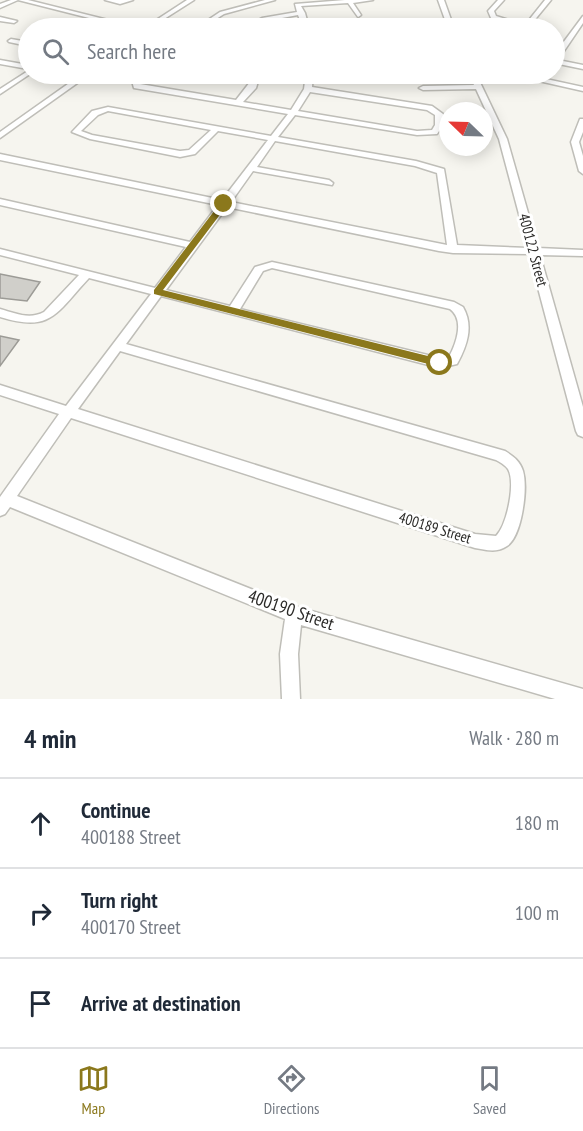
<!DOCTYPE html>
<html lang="en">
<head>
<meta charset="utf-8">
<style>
	:root { --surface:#fff; --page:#f2f2f3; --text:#1f2937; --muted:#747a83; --line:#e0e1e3; --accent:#8b781c }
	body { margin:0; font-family:"PT Sans Narrow",sans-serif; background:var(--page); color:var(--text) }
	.compass { position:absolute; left:439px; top:102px; width:54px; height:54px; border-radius:50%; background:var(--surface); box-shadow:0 3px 15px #0003; rotate:293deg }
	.stop { position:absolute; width:18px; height:18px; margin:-14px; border:4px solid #8b781c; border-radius:50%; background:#fff }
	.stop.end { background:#8b781c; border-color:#fff; box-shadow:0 2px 6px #0008 }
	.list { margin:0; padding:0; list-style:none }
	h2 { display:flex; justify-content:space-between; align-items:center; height:78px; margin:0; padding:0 24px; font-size:26px }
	h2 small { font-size:20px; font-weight:400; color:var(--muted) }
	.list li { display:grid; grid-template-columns:39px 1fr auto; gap:18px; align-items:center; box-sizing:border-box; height:90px; padding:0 24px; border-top:2px solid var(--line) }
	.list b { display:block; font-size:22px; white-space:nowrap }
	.list p { margin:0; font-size:20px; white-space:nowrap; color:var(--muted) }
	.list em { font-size:20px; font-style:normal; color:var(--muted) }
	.icon { flex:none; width:33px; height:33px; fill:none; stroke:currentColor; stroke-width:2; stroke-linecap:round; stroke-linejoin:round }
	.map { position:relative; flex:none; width:583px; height:699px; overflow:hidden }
	.search { position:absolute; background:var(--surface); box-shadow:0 3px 15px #0003; left:18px; right:18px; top:18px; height:66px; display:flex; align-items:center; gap:15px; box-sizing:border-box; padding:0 21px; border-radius:33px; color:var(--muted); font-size:22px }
	.sheet { height:348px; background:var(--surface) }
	nav { display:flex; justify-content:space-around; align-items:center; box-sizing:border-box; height:84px; border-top:2px solid var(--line); background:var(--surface); font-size:16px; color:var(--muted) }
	nav a { display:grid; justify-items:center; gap:3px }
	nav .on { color:var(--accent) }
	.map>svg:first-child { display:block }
	.building { fill:#d0cfca; stroke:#9c9b96; stroke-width:1.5 }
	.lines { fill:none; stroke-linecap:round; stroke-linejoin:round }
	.minor-casing { stroke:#bfbeb8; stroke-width:3 }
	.minor { fill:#fff; fill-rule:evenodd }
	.route { fill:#8b781c }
	.labels { text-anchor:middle; stroke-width:6; stroke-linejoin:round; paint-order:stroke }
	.street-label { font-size:15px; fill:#2b2a28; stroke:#fff }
	.near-street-label { font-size:18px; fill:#2b2a28; stroke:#fff }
</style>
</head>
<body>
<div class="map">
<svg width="583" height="699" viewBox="0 0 583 699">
	<rect width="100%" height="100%" fill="#f6f5ef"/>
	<!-- building -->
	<path class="building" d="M0,274L40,282L27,301L0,298Z
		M0,336L19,340L0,366Z"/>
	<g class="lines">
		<defs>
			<path id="minor" d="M11,0H28L108,20L99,28H93L101,21L18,0L0,8V4Z
				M105,0H133L120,4Z
				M187,0H194L150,28H144Z
				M265,0H275L224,14L202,28H196L220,12Z
				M345,0H373L353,3L361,15L358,17L348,3L301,6L305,13L309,28H303L298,15L266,21L250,28H243L262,18L297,12L295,4Z
				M438,0H444L454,28H448Z
				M498,0H504L494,11L496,16L525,25L545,0H551L528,28L491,18L488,11Z
				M583,16V23L558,60L583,65V69L554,63V55Z
				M0,17L17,21L14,23L0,21Z
				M358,26H397L400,28H355Z
				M11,39L28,42V46L9,42L8,41Z
				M0,60L28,65V69L0,64Z
				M28,71L30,74L0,94V89Z
				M82,74H90L0,138V132Z
				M140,74H148L140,81V84L236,100L250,82L214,76L211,74H223L254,79L258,81L256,88L243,102L291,110L304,89L306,74H313L312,87L432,106L443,114V125L437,134L417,135L295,115L278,137L416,161L444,169L457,245L528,248L499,139L476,89L423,90L419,88L423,86L474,85L469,74H476L507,139L538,248L583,250V256L540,255L583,407V437L578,435L576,431L529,254L453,253L439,251L227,207L166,290L230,306L255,267L272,262L454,302L463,307C474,326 467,346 457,364L440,368L161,296L126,344L505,451C513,456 520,461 523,471C528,488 522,536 507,546C497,553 486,550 475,548L71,418L17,496L294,606L583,689V699H555L301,625L298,654L300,699H282L280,654L285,619L10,507L5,514L0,516V497L59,414L0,395V385L66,406L151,294L89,278C56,313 52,333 0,317V309C15,313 29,320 44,312L79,275L0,255V249L155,288L186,247L0,205V199L190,242L218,205L0,160V154L222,200L268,140L218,131L195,154L180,157L90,139L72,132L92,111L108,107L271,136L288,114L134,88L132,81ZM310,92L427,110L435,115V125L432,130L417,131L298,111ZM108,111L211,130L189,150L180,151L92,135L81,131L98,115ZM275,141L415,166L437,173L447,245L231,202L253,171L332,185L333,183L329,180L257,167ZM272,268L450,309C465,320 456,344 449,357L440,358L240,309L263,271ZM120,351L496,460C500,462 505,465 508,469C516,483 507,525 496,536L475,534L78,409Z
				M523,74L583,87V91L521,77L519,76Z
				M580,119H583V132L579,142L583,156V174L579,171L571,142Z"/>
		</defs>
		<!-- minor casing -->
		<use href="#minor" class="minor-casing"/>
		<!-- minor -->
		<use href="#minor" class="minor"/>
	</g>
	<!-- route -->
	<path class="route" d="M221,202L228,204L163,290L440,359L445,363L444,365L440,367L154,294V290Z"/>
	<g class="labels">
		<!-- street labels -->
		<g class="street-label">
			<text transform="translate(533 250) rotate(75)" y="5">400122 Street</text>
			<text transform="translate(435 528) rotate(17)" y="5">400189 Street</text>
		</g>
		<!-- near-street labels -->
		<g class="near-street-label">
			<text transform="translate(291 610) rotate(19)" y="6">400190 Street</text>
		</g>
	</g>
</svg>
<svg class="compass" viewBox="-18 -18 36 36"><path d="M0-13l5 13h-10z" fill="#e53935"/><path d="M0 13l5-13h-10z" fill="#747a83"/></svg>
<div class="stop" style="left:440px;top:363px"></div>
<div class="stop end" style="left:224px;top:204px"></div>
<div class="search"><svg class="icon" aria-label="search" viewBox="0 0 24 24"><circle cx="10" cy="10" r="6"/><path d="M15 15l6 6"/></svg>Search here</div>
</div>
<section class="sheet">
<h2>4 min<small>Walk · 280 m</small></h2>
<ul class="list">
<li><svg class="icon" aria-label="ahead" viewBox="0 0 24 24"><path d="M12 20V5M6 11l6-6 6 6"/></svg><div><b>Continue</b><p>400188 Street</p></div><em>180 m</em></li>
<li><svg class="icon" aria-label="right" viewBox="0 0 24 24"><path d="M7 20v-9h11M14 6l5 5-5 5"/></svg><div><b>Turn right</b><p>400170 Street</p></div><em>100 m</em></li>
<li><svg class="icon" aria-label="arrive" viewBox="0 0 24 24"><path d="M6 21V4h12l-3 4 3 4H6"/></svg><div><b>Arrive at destination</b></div></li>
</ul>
</section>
<nav>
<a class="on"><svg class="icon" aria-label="map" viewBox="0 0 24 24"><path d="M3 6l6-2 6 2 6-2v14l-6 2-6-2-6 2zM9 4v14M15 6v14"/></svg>Map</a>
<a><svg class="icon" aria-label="directions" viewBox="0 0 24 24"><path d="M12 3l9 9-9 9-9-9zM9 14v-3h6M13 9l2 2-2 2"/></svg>Directions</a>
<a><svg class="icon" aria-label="saved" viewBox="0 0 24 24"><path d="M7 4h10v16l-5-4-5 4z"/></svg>Saved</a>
</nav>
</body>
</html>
